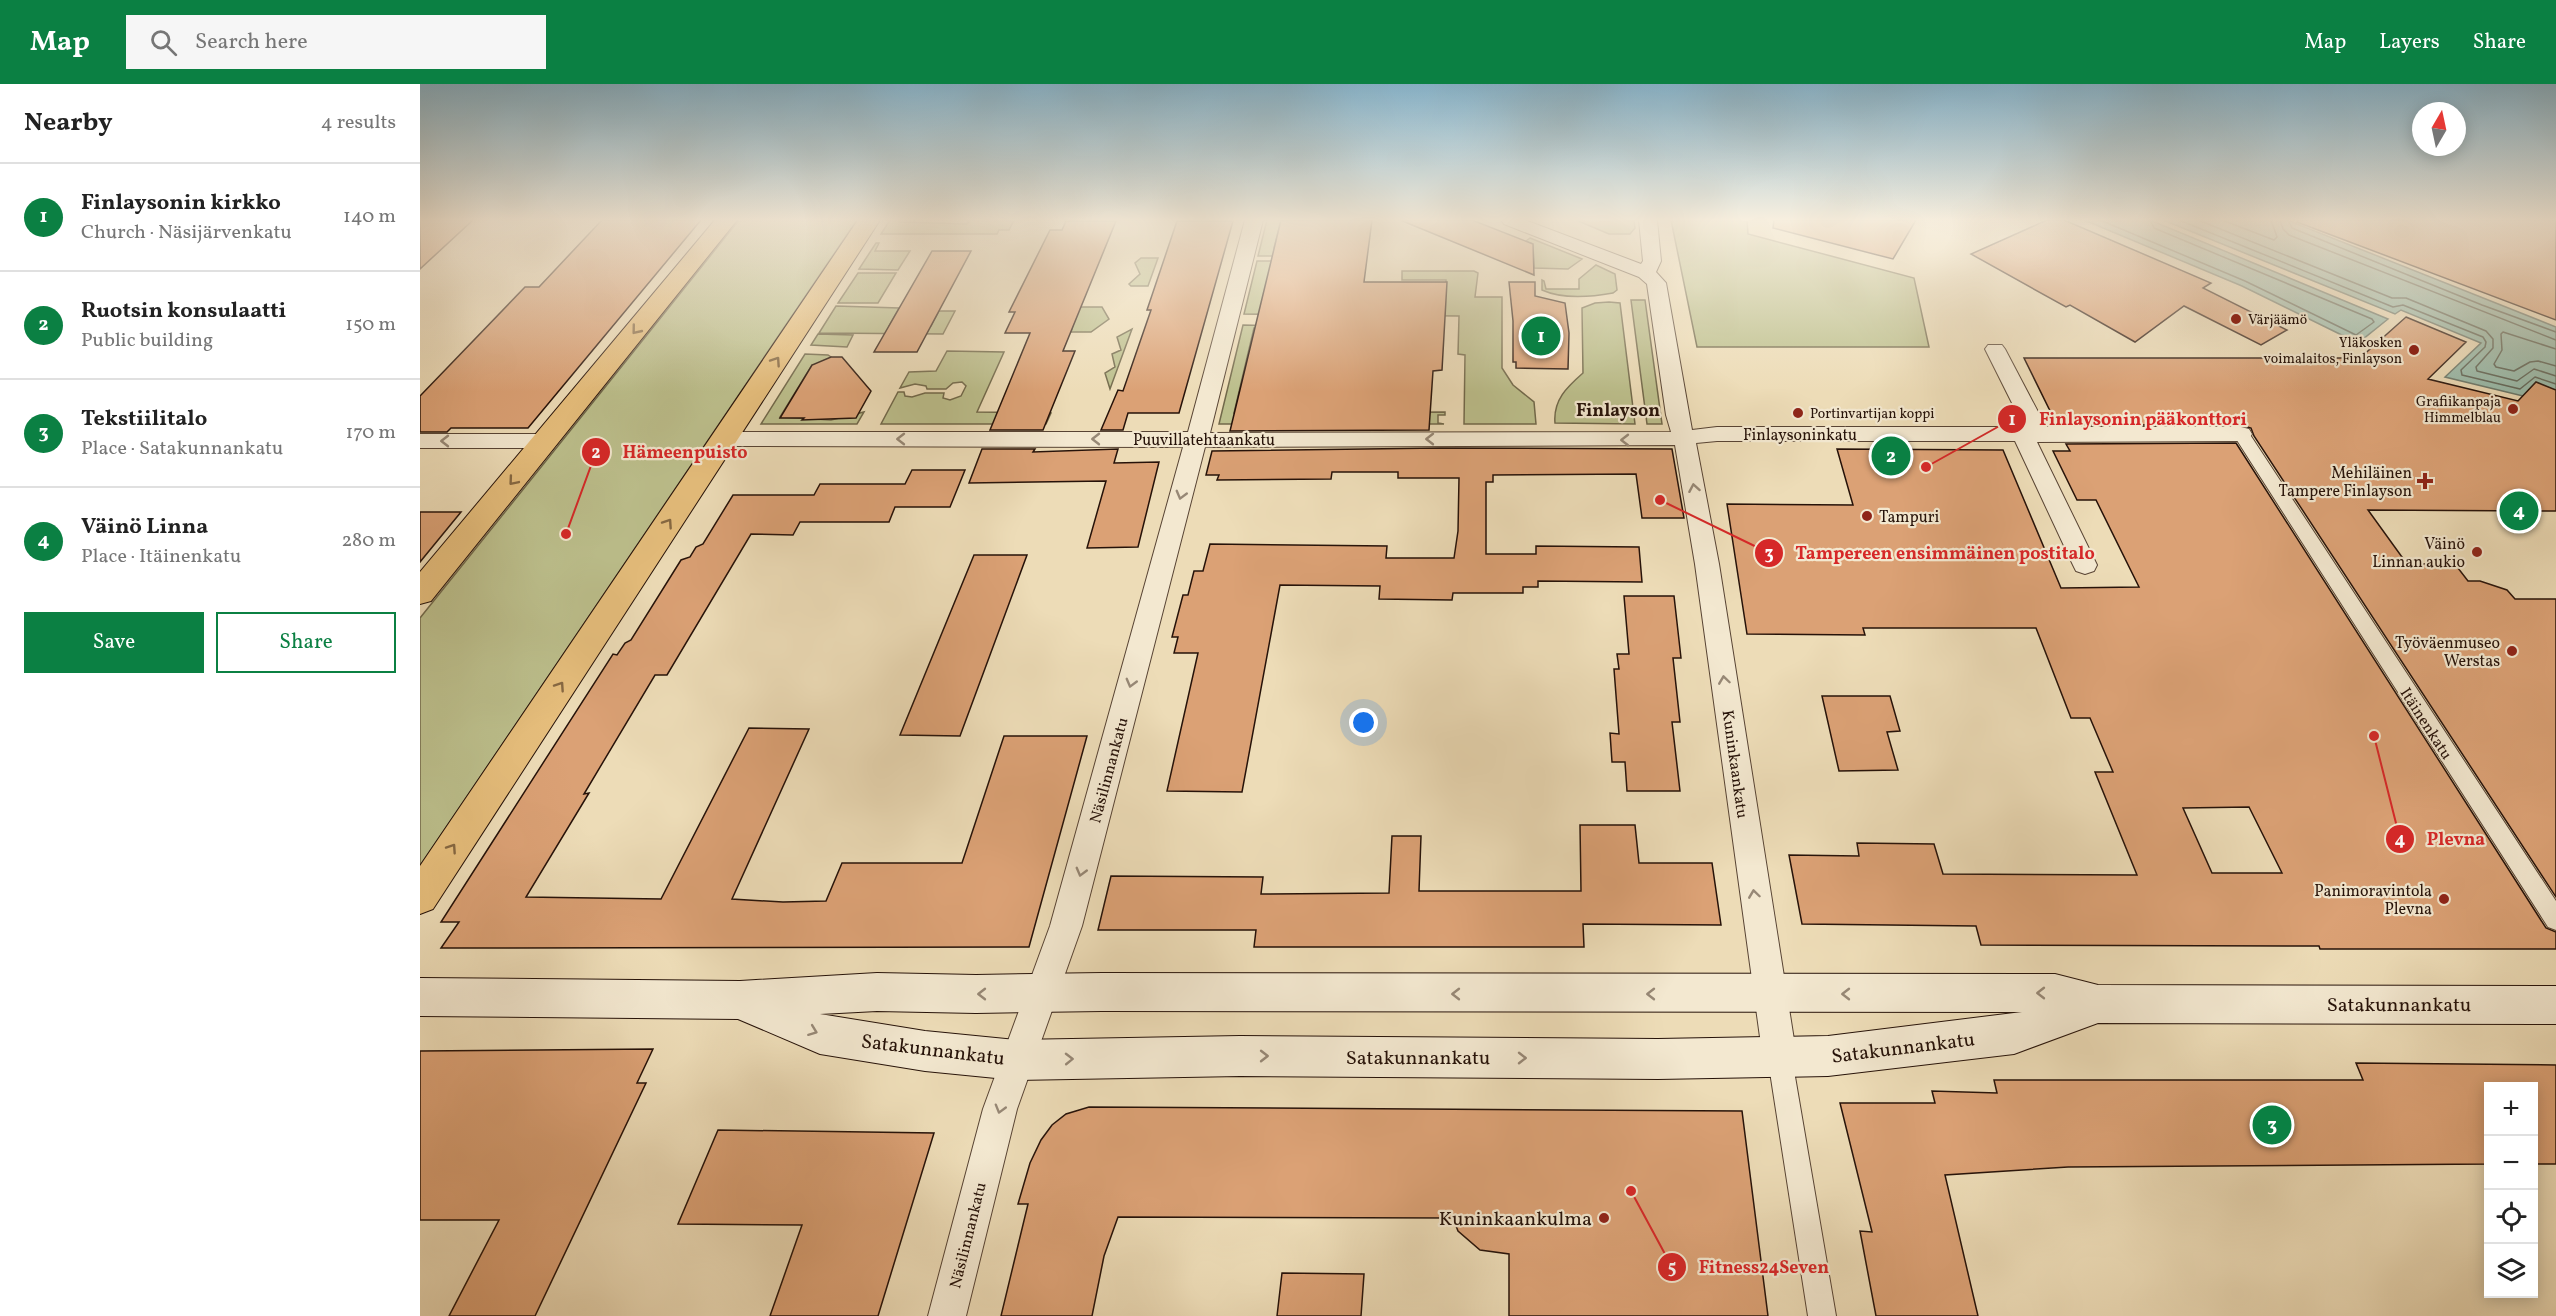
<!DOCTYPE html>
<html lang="en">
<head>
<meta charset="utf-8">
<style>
	:root { --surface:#fff; --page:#f6f6f6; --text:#222; --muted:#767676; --line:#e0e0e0; --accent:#0b8043 }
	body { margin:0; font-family:Vollkorn,serif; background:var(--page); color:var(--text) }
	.controls { position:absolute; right:18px; bottom:18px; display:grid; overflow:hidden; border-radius:0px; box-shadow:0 3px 15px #0003 }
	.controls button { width:54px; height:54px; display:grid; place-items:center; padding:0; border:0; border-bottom:2px solid var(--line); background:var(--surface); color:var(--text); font:30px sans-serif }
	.compass { position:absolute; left:1992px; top:18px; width:54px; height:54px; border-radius:50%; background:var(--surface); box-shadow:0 3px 15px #0003; rotate:9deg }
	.you { position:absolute; left:944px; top:639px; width:21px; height:21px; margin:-15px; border:4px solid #fff; border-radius:50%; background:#1a73e8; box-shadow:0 0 0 9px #1a73e833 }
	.badge { display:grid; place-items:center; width:39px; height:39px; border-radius:50%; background:var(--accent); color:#fff; font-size:20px; font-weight:700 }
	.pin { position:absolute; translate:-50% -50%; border:3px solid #fff; box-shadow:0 2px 6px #0006 }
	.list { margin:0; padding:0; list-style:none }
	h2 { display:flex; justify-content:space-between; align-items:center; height:78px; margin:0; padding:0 24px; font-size:26px }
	h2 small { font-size:20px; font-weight:400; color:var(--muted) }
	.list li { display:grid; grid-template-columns:39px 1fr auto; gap:18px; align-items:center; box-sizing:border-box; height:108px; padding:0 24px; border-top:2px solid var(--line) }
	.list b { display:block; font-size:22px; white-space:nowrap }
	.list p { margin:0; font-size:20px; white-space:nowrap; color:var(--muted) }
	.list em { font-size:20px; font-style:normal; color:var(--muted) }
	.actions { display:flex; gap:12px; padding:18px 24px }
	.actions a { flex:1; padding:14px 0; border:2px solid var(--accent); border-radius:0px; text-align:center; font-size:21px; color:var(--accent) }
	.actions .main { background:var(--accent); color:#fff }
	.icon { flex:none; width:33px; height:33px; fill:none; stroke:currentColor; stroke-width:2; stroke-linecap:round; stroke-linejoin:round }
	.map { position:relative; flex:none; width:2136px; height:1232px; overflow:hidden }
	header { display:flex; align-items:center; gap:36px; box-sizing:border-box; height:84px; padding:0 30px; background:var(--accent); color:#fff }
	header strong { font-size:28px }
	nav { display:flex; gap:33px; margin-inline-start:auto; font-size:21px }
	.search { width:420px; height:54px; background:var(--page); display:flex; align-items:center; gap:15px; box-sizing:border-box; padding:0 21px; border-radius:0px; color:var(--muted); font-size:22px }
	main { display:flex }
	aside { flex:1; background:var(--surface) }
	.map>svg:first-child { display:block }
	.green { fill:#bcbf8c; stroke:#71684a; stroke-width:1.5 }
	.water { fill:#99bcac; stroke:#6b786b; stroke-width:1.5 }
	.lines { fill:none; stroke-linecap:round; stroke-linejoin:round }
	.shore { stroke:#60675a; stroke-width:1.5 }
	.building { fill:#dba175; stroke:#261209; stroke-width:1.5; fill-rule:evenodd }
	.pedestrian-casing { stroke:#584434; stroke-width:2 }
	.minor-casing { stroke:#584434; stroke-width:2 }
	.secondary-casing { stroke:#261209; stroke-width:2 }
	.primary-casing { stroke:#261209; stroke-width:2 }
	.pedestrian { fill:#f3e8d0; fill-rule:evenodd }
	.minor { fill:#f3e8d0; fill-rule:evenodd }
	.secondary { fill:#f3e8d0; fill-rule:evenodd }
	.primary { fill:#e6be7c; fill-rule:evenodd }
	.oneway { stroke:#866842 }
	.oneway2 { stroke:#978876 }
	.poi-dot { fill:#8f2418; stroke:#f3e8d0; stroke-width:2 }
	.labels { text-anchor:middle; stroke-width:4.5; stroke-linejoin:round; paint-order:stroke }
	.far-poi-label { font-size:14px; fill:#261209; stroke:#f3e8d0; text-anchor:start }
	.street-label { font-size:16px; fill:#261209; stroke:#f3e8d0 }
	.poi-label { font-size:16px; fill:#261209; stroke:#f3e8d0; text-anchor:end }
	.far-district-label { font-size:18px; font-weight:bold; fill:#261209; stroke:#f3e8d0 }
	.near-street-label { font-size:20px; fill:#261209; stroke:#f3e8d0 }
	.near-poi-label { font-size:20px; fill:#261209; stroke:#f3e8d0; text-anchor:end }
	.leader { fill:none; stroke:#d62828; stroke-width:2 }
	.callout-dot { fill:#d62828; stroke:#f3e8d0; stroke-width:2 }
	.mark-label { font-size:18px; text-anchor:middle; font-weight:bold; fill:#fff }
	.callout-label { font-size:18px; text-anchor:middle; font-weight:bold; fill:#d62828; stroke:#f3e8d0; stroke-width:4.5; stroke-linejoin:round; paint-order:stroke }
</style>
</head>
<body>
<header>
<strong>Map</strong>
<div class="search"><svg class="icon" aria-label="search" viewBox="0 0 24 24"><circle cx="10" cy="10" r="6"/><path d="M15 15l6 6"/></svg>Search here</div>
<nav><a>Map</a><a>Layers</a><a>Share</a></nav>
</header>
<main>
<aside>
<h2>Nearby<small>4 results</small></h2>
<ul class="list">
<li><span class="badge">1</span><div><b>Finlaysonin kirkko</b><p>Church · Näsijärvenkatu</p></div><em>140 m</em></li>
<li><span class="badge">2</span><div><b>Ruotsin konsulaatti</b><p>Public building</p></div><em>150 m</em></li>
<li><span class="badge">3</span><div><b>Tekstiilitalo</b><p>Place · Satakunnankatu</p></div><em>170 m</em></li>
<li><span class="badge">4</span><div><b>Väinö Linna</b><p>Place · Itäinenkatu</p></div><em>280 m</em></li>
</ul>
<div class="actions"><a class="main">Save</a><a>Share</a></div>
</aside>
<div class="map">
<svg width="2136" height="1232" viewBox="0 0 2136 1232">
	<rect width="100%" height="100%" fill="#eddcb7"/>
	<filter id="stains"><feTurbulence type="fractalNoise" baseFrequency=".00333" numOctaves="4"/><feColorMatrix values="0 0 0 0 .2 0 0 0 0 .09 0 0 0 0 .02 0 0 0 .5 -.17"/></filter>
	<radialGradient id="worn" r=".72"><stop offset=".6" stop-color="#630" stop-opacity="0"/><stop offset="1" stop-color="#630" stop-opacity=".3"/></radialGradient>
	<!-- green -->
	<path class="green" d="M319,136H437L0,782V534Z
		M470,136H481L480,138L547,140L550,136H594L589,146H579L577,150H461Z
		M847,136H861L854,164L861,172H838Z
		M1156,136H1214L1215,144L1210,150H1189Z
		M1251,136H1327L1328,150L1494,194L1509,263H1277Z
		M1110,154L1162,175L1148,185L1114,184L1113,160L1106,157Z
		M456,159H459L455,167H490L478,186L439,185Z
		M721,174H738L728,202H711L709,200L720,190L715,179Z
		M837,177H917L842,218L1026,212V196H982V187H1054L1058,189L1055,213H1082V284L1093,301L1114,318L1116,340H1044L1045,271L1038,270L1039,232L824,230Z
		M1176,181L1195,190L1197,206L1193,209C1171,213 1144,216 1122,206V196L1124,197L1126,205H1159V195Z
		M438,189H476L458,219H418Z
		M1211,216H1225L1242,340H1227Z
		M1189,218L1200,219L1215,340L1135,339C1133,316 1147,303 1163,289L1162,224L1175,219Z
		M416,222L479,224L469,242H511L519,227H535L523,250L399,249Z
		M658,223H682L689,235L671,248H651Z
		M823,241L858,242L861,244H834L814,329L1025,328V331H1018V339L1024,340H799Z
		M712,245L690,305L685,289L695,283L692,270L701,266L697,253Z
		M398,250L433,251L427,263L391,261Z
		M527,267L584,268L557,328L631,329L626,340H461L478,308H484L485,312L492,313L505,309H524L523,314L530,316L541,312L546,302L542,298L533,299L526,305H507L506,302L495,300L480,304L489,288L516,287Z
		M385,270L408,271L411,273L401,281H392L360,333L411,336L444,328L437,340H341Z"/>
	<!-- water -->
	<path class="water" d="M1664,136H1730L1968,235L1938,259L1822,202Z
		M1743,136H1867L2136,243V306L2103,312L2025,293L2061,259L1981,226L1975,230Z"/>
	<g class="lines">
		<!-- shore -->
		<path class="shore" d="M1680,136L1825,197L1936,251L1954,238L1952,235L1734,144L1730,136
			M1759,136L1973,223L1983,221L2063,253L2066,258L2065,263L2041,286L2042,291L2100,305L2115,293L2136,300
			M1778,136L1972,214H1986L2066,247L2073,255V264L2056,283L2057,287L2097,297L2114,285L2136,292
			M1802,136L1854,156L1857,153L1851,136
			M1860,136L1863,145L1869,151L2136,256
			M1868,136L1872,144L2062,221L2136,248
			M2136,265L2083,248L2081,250L2082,266L2074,280L2076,283L2094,287L2110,278L2118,277L2136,282"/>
	</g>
	<!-- building -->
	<path class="building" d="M0,136H53L0,185Z
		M182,136H281L108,344H31L27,348H0V312L105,203H119Z
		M861,136H952L944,198H1027L1022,286L1013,287L1009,346L810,347Z
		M980,136H1052L1113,160L1114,191Z
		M1354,136H1496L1473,175L1353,144Z
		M1627,136H1644L1791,199L1783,204L1867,246L1841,261L1764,222L1715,258L1650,221L1646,223L1551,170Z
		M1878,136H2136V236L1877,138Z
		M646,137H696L643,267H655L623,346H570L610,249H585L595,228H589L630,146H642Z
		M757,137H813L759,329H708L703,346H681L698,306L703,307L731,226H727Z
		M512,167H551L497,268H454Z
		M1089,198H1115V212L1145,219L1149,249L1148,285L1096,284V278H1093V237Z
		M1986,233L2046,258L2008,295L2098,317L2116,298L2136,306V427L1948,426L1987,480H2032L2038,484L2048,497H2060L2087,506L2095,515H2136V813L1834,352L1831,344L1821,341H1637L1604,274H1940Z
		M411,273H422L451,307L436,334L382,336L384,334H360L392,281Z
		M1816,359L2126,844L2136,848V865H1900L1899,862L1561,861L1556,842L1382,840L1369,771L1439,772L1437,759L1514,760L1523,790L1717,791L1675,688H1693L1670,634H1651L1616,544H1443L1445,551L1327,550L1307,420L1433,421L1417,365L1583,366L1641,504L1719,503L1676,416H1657L1633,367H1650L1646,360ZM1829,723L1862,789H1792L1763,724Z
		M1020,364L1252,365L1264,434H1222L1216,390L1073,391V398H1066V470H1116V462L1219,463L1222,498L1118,497V503H1103V509H1033L1032,516L959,515L960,502L860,501L822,708L747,707L778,569H754L758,553H752L763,511H768L774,487H783L790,460L967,462L966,474H1034L1038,447L1039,394H978V388H912L911,395L797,396L799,391H786L792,367Z
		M562,365H615L613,368L698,365L694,379L739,378L718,463L667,464L686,397L549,399Z
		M492,386H545L530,423H475L469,438H380L373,451L331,450L247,591H235L164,710L169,709L106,813L241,815L329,644L389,645L312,815L363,818L406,817L422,779H542L584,652H667L609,863L21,864L39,838H21L193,570L197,571L205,559L211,556L261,476L270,473L276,463L283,460L313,411H394L400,400H485Z
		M0,428H41L0,478Z
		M554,471H607L540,652L480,651Z
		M1204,512H1254L1261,574H1253L1260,638H1252L1260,707H1207L1205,678H1192L1190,649L1199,650L1194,585H1199L1197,570H1209Z
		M1402,612H1470L1480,647L1467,648L1478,686L1419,687Z
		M1160,741H1215L1219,779H1292L1301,841L1163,840L1164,863H834L836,846H678L691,792L843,793L841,810L969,809L972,752H1001L999,807H1161Z
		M233,965L217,999H226L115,1232H29L79,1136H0V967Z
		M1936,979L2136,981V1080H2114V1002H2068V1080L1648,1083L1525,1091L1558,1232H1456L1440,1147L1452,1148L1420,1019H1515L1512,1007L1577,1009L1574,996H1943Z
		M669,1023L1322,1027L1348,1232H1089V1170L1060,1166L1038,1147L1033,1134L698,1133L684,1172L672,1232H581L608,1120H598L610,1079L621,1056L632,1041L646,1030Z
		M298,1046L514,1049L458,1232H350L382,1141L258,1140Z
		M862,1189L944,1190L941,1232H857Z"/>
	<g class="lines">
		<defs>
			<path id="pedestrian" d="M1821,345L1827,346L2136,817V846L2128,843L1813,350Z
				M1360,963L1369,967L1372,975L1416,1232H1388L1348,975L1351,967Z"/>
			<path id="minor" d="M825,136H843L790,349L1251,348L1246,331L1227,200L1219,193L1084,140L1081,136H1105L1221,180L1223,177L1219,136H1237L1241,177L1236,188L1246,199L1272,346L1297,343H1604L1565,265L1568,261H1582L1585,265L1626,343H1821L1829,345L1832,350L1829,355L1821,357L1617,358L1677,481L1674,487L1665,490L1656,487L1653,481L1595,357H1297L1276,359L1299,480L1377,975L1372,987L1360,991L1348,987L1343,975L1275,480L1255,361L785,363L662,842L597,1025L546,1232H508L563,1025L630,842L763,363L304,362L296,360L293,355L296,350L304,348H768Z
				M0,350H126L134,352L137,357L134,362L126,364H0Z"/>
			<path id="secondary" d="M457,889L556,891L682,889L1635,890L1678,901L2136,902V940L1678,939L1594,970L1408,992L1238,995L820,992L596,996L505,987L400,970L318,935L0,932V894L320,897ZM457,927L556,929L682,927L1602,928L1408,952L1238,955L820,952L596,956L505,947L400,930Z"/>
			<path id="primary" d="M295,136H317L11,517L0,520V488Z
				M438,136H460L13,825L0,830V782Z"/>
		</defs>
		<!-- pedestrian casing -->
		<use href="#pedestrian" class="pedestrian-casing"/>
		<!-- minor casing -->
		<use href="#minor" class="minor-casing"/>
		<!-- secondary casing -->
		<use href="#secondary" class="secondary-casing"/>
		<!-- primary casing -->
		<use href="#primary" class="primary-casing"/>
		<!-- pedestrian -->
		<use href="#pedestrian" class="pedestrian"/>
		<!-- minor -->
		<use href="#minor" class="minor"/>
		<!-- secondary -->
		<use href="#secondary" class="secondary"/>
		<!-- primary -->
		<use href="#primary" class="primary"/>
	</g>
	<!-- one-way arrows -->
	<defs><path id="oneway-chevron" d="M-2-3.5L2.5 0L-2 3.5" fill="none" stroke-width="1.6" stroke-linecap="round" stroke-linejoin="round" transform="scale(1.5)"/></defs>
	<g class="oneway">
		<use href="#oneway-chevron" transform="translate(216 246) rotate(129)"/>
		<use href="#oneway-chevron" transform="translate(356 277) rotate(-56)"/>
		<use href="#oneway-chevron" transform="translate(93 397) rotate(130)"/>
		<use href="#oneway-chevron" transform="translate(248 439) rotate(-56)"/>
		<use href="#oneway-chevron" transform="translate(140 602) rotate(-56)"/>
		<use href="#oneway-chevron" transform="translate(32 764) rotate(-56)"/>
	</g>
	<g class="oneway2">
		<use href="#oneway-chevron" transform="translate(481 355) rotate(180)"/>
		<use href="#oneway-chevron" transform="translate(676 355) rotate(-180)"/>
		<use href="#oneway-chevron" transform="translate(1010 355) rotate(-180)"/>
		<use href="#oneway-chevron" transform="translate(1205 356) rotate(-180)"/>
		<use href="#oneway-chevron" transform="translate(25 357) rotate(-180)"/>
		<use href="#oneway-chevron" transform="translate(1274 404) rotate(-100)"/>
		<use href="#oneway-chevron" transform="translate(761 411) rotate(105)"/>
		<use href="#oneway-chevron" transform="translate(1304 596) rotate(-98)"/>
		<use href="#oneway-chevron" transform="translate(711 599) rotate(105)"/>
		<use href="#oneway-chevron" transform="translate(661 788) rotate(105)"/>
		<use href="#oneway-chevron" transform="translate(1334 810) rotate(-98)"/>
		<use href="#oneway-chevron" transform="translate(1621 909) rotate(180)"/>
		<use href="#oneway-chevron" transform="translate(562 910) rotate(-180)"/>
		<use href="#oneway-chevron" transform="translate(1036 910) rotate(-180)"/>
		<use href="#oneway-chevron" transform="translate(1231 910) rotate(-180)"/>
		<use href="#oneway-chevron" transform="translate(1426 910) rotate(180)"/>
		<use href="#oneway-chevron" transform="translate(393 947) rotate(21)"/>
		<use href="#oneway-chevron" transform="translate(844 972)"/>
		<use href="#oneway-chevron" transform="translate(1102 974)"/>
		<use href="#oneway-chevron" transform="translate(649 975) rotate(-1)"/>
		<use href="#oneway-chevron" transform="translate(580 1025) rotate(106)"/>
	</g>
	<!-- sky -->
	<linearGradient id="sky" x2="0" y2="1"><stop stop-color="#88b7d0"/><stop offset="0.44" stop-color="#f7efdf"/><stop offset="1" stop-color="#f7efdf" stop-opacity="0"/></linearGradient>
	<rect width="2136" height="308" fill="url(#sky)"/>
	<!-- markers -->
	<g class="poi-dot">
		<circle cx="1816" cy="235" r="6"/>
		<circle cx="1994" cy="266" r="6"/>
		<circle cx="2093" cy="325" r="6"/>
		<circle cx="1378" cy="329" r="6"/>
		<path d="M2002 388h6v6h6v6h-6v6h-6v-6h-6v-6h6z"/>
		<circle cx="1447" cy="432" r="6"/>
		<circle cx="2057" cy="468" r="6"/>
		<circle cx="2092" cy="567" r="6"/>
		<circle cx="2024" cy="815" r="6"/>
		<circle cx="1184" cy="1134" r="6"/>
	</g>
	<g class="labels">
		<!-- far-poi labels -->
		<g class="far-poi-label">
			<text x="1828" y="240">Värjäämö</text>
			<text x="1982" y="263" text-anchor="end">Yläkosken<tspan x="1982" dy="16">voimalaitos, Finlayson</tspan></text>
			<text x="2081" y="322" text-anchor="end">Grafiikanpaja<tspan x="2081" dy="16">Himmelblau</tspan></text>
			<text x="1390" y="334">Portinvartijan koppi</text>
		</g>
		<!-- street labels -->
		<g class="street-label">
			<text x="1380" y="356">Finlaysoninkatu</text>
			<text x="784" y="361">Puuvillatehtaankatu</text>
			<text transform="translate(2007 639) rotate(57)" y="6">Itäinenkatu</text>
			<text transform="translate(1316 680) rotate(82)" y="6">Kuninkaankatu</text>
			<text transform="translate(688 686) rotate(-75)" y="6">Näsilinnankatu</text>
			<text transform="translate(547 1151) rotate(-76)" y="6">Näsilinnankatu</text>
		</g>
		<!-- poi labels -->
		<g class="poi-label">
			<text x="1992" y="394">Mehiläinen<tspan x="1992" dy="18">Tampere Finlayson</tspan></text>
			<text x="1459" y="438" text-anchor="start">Tampuri</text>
			<text x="2045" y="465">Väinö<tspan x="2045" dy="18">Linnan aukio</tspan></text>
			<text x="2080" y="564">Työväenmuseo<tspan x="2080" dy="18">Werstas</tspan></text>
			<text x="2012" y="812">Panimoravintola<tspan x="2012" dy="18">Plevna</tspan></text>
		</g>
		<!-- far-district labels -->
		<g class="far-district-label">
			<text x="1198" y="332">Finlayson</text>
		</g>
		<!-- near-street labels -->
		<g class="near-street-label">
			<text x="1979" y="927">Satakunnankatu</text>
			<text transform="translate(1483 963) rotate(-7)" y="7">Satakunnankatu</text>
			<text transform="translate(513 965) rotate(7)" y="7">Satakunnankatu</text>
			<text x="998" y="980">Satakunnankatu</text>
		</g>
		<!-- near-poi labels -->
		<g class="near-poi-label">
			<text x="1172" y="1141">Kuninkaankulma</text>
		</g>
	</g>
	<!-- callouts -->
	<path class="leader" d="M1506 383L1592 335M146 450L176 368M1240 416L1349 469M1954 652L1980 755M1211 1107L1252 1183"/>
	<g class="callout-dot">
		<circle cx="1506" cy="383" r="6"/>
		<circle cx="146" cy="450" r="6"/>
		<circle cx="1240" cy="416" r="6"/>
		<circle cx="1954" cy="652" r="6"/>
		<circle cx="1211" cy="1107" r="6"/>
		<circle cx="1592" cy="335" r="15"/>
		<circle cx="176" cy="368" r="15"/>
		<circle cx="1349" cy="469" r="15"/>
		<circle cx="1980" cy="755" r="15"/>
		<circle cx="1252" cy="1183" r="15"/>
	</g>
	<g class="mark-label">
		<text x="1592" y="341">1</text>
		<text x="176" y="374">2</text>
		<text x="1349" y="475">3</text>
		<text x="1980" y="761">4</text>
		<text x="1252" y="1189">5</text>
	</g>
	<g class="callout-label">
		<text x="1723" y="341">Finlaysonin pääkonttori</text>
		<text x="265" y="374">Hämeenpuisto</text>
		<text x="1525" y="475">Tampereen ensimmäinen postitalo</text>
		<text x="2036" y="761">Plevna</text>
		<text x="1344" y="1189">Fitness24Seven</text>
	</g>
	<rect width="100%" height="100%" filter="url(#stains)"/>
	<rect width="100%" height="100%" fill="url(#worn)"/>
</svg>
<div class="controls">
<button>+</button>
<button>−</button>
<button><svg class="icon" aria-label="locate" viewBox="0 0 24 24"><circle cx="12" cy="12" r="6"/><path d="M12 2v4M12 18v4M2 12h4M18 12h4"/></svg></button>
<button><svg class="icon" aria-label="layers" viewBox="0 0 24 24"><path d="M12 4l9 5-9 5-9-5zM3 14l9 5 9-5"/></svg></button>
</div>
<svg class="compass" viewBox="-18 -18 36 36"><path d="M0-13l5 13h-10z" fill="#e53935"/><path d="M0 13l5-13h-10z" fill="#767676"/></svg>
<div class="you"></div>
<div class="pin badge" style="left:1121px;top:252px">1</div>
<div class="pin badge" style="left:1471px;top:372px">2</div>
<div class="pin badge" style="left:1852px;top:1041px">3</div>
<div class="pin badge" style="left:2099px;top:427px">4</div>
</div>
</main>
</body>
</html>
